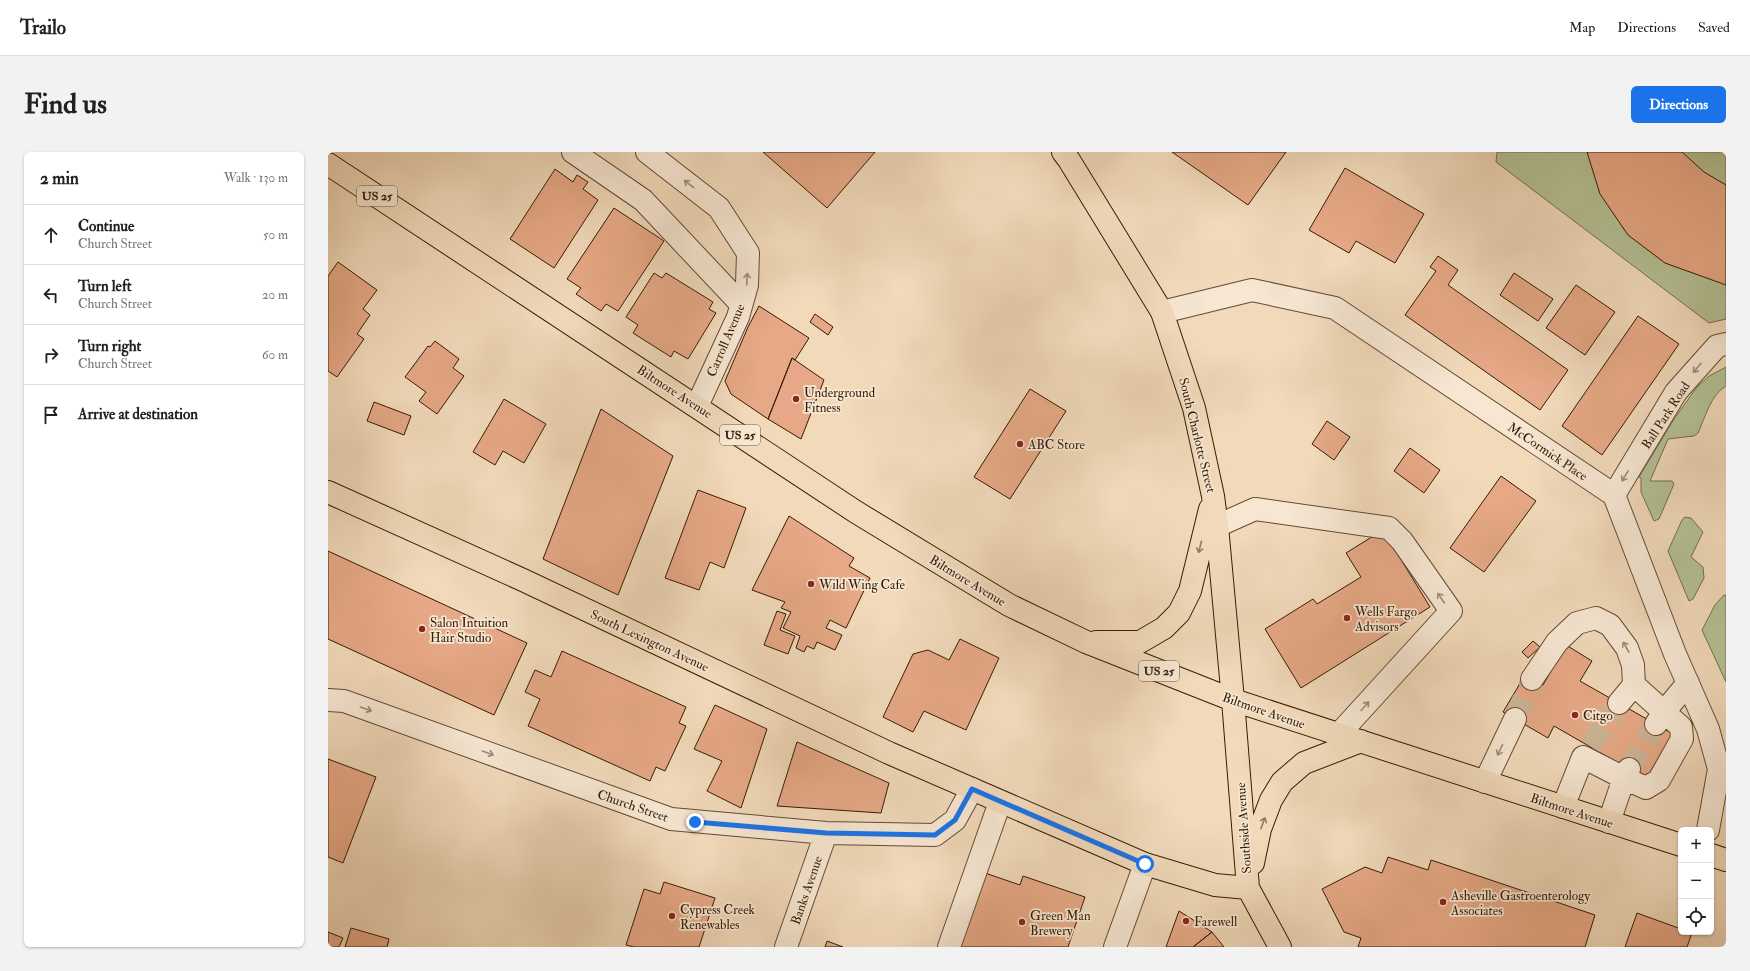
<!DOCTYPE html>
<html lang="en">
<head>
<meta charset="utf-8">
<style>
	:root { --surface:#fff; --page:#f2f2f2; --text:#202124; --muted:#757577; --line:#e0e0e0; --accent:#1a73e8 }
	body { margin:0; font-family:"IM FELL Double Pica",serif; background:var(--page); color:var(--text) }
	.controls { position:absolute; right:12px; bottom:12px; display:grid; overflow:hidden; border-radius:6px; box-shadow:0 1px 3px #0004 }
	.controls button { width:36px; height:36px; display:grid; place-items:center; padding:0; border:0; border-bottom:1px solid var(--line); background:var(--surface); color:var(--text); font:20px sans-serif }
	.stop { position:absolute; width:12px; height:12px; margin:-9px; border:3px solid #1a73e8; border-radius:50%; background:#fff }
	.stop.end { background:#1a73e8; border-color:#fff; box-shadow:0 1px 4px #0008 }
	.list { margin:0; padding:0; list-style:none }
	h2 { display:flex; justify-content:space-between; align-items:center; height:52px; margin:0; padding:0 16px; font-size:17px }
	h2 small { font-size:13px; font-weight:400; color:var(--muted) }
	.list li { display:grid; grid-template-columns:26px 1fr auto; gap:12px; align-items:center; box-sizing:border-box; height:60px; padding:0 16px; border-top:1px solid var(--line) }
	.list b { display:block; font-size:15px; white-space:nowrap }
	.list p { margin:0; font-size:13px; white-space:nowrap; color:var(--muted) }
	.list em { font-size:13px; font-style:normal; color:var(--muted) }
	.icon { flex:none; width:22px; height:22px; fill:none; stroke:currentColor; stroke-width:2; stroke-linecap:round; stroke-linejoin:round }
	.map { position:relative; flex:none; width:1398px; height:795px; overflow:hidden; border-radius:6px }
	header { display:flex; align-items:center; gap:24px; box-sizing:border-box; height:56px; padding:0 20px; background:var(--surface); border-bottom:1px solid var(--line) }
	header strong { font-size:19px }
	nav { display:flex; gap:22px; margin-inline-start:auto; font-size:14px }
	.intro { display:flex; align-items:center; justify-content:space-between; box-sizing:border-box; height:96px; padding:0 24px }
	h1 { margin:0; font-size:28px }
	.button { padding:10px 18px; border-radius:6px; background:var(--accent); color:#fff; font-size:14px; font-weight:700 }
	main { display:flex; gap:24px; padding:0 24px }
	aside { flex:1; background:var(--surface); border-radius:6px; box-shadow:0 1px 3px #0004 }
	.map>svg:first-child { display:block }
	.green { fill:#b4c094; stroke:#746e4c }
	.building { fill:#e6a886; stroke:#351c04 }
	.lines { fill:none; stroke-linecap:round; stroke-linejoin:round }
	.minor-tunnel { stroke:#cbb396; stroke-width:22; stroke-dasharray:22 11; stroke-linecap:butt }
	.minor-casing { stroke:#644b32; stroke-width:24 }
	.major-casing { stroke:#351c04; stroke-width:24 }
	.minor { stroke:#f6e6d2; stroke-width:22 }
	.major { stroke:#f1d9ba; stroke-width:22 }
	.oneway { stroke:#9f8b75 }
	.oneway2 { stroke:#937a5f }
	.route { stroke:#1a73e8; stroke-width:5 }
	.poi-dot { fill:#8f2418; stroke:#f6e6d2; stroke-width:1.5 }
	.labels { text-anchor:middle; stroke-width:3.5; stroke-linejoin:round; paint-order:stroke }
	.shield { fill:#f6e6d2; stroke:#6f5942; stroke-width:1 }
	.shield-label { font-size:12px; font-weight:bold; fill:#351c04 }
	.street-label { font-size:13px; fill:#351c04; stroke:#f6e6d2 }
	.poi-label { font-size:13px; fill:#351c04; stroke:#f6e6d2; text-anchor:start }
</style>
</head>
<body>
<header>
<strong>Trailo</strong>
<nav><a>Map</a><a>Directions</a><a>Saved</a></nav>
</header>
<div class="intro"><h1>Find us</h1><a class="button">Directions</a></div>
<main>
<aside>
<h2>2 min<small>Walk · 130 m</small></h2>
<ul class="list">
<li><svg class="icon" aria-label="ahead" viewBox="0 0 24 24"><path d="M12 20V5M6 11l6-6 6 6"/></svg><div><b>Continue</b><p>Church Street</p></div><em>50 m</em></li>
<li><svg class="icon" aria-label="left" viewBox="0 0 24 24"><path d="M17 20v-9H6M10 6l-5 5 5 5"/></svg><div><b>Turn left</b><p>Church Street</p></div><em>20 m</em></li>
<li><svg class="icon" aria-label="right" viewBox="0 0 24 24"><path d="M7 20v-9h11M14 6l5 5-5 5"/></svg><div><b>Turn right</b><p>Church Street</p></div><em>60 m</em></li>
<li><svg class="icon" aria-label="arrive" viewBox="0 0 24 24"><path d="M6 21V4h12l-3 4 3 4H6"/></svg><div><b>Arrive at destination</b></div></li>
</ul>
</aside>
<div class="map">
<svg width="1398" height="795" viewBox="0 0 1398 795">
	<rect width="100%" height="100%" fill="#f1d9ba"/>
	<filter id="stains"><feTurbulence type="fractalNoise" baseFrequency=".005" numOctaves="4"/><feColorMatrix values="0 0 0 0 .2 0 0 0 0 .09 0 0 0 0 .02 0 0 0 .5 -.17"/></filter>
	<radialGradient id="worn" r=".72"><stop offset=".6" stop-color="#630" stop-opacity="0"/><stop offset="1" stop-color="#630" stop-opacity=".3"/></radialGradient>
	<!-- green -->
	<path class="green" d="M1169,0H1398V167L1381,171L1168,10Z
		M1398,215V234C1383,242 1377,266 1370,281L1366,284L1340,287L1322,329H1344L1346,332L1331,367L1326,369L1313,340V326L1311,325L1346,267L1369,235L1381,224Z
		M1357,365L1363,366L1375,380L1363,405L1375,415L1376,426L1365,447L1361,449L1340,399L1354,368Z
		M1396,443H1398V530L1374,478L1387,453Z"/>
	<!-- building -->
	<path class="building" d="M435,0H547L499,56Z
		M844,0H958L920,53Z
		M1259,0H1354L1376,20L1398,33V133L1337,111L1300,83L1272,42Z
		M1017,16L1096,62L1067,111L1028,89L1021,101L981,78Z
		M227,17L245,30L249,23L260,30L255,37L270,48L226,116L182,87Z
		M286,56L336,89L290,159L278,152L273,159L248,142L253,136L239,127Z
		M1110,104L1130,118L1120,133L1240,218L1212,258L1077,163L1108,119L1102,115Z
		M10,110L49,138L35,157L42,163L29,182L36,187L9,225L0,219V124Z
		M326,121L334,126L338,121L385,150L381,157L388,161L360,207L346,199L343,205L305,181L310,173L298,165Z
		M1186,121L1225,147L1210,169L1172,143Z
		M1248,133L1287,160L1257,203L1218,176Z
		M431,154L481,186L467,208L464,206L440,267L403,242L397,229L420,175Z
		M487,162L505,175L500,183L482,170Z
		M1310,164L1351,192L1274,303L1234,274Z
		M107,189L131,207L125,216L136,224L109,262L91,249L98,240L77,225L100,194L102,195Z
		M464,206L496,228L473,287L440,267Z
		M702,237L738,259L682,347L646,325Z
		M176,247L218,272L196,311L175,299L167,313L145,300Z
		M46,250L83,264L76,283L39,269Z
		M273,257L345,304L290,443L215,407Z
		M999,269L1022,285L1006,308L984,292Z
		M1082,296L1112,318L1096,341L1066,319Z
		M1173,324L1208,349L1156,420L1122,396Z
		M370,338L418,356L396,416L382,410L371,438L337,426Z
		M461,364L526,406L521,414L542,426L518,476L502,468L498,476L514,483L507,498L489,490L486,497L479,494L476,500L468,496L472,484L455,476L463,460L453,456L457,450L424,438Z
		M1055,378L1102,455L973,536L937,477L985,447L989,452L1033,425L1018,401Z
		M0,399L199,491L166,563L0,487Z
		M449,459L458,462L452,478L467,484L460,502L436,493Z
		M632,487L671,506L638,578L596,559L585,580L555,565L585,502L600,498L621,508Z
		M1205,489L1212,495L1200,506L1194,500Z
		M1238,493L1264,509L1252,529L1345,582L1318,627L1226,574L1220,586L1175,560L1197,523L1215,533Z
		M234,499L358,555L351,571L358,574L337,619L328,615L322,629L200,574L212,547L197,540L207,518L223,525Z
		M387,553L439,577L413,656L379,639L394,609L366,597Z
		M469,590L561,631L553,661L449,654Z
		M0,607L48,625L15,711L0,705Z
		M1060,705L1100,718L1103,708L1267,763L1257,795H1030L1033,786L1016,780L994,737L1037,715L1054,721Z
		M657,721L692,733L695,724L757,745L740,795H631Z
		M336,730L387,746L371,795H306L298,793L316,737L332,742Z
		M851,759L884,780L865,795H838Z
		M1309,761L1353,777V780L1364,781L1359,795H1297Z
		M23,776L61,787L59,795H17Z
		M0,780L15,786L11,795H0Z
		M884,780L896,795H865Z
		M499,789L515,795H497Z"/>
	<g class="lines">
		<!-- minor-tunnel -->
		<path class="minor-tunnel" d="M1187,567L1204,527
			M1262,594L1291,551
			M1301,617L1328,572"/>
		<defs>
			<path id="minor" d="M245,0L315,48L413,152
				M319,0L391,56L420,101L419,133L410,165L369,254
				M834,160L924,138L1007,156L1286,343L1347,502L1380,577L1391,617L1380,678
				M1286,343L1348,240L1389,194L1398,192
				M889,374L927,357L1061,376L1074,389L1123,459L1011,582
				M1204,527L1229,490L1249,471L1268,466L1282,473L1299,496L1305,513L1306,533
				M0,548L16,549L343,667L498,681L607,683L627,668L644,637
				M1291,551L1306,533L1336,560L1328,572
				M1301,617L1296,626L1318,636L1331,628L1354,587L1353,575L1336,560L1360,531
				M1157,630L1187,567
				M1235,655L1255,605L1296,626L1281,670
				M458,795L498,681
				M621,795L672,650
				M787,795L817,712"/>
			<path id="major" d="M735,0L741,8L834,160L866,256L885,344L889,374L905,548L920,736L952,795
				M0,12L528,360L681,453L758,490L905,548L1353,693
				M0,340L195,428L561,601L817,712L887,733L920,736
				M768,490H812L836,476L851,461L862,439L882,357
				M1383,703L1398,708
				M925,711L932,677L943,648L954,630L976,611L1033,589"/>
		</defs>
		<!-- minor casing -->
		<use href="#minor" class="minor-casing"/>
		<!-- major casing -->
		<use href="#major" class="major-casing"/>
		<!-- minor -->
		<use href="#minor" class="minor"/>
		<!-- major -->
		<use href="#major" class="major"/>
	</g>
	<!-- one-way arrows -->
	<defs><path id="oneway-shaft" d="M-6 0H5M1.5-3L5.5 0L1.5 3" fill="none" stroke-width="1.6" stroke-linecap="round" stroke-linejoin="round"/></defs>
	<g class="oneway">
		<use href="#oneway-shaft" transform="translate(361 32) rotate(-142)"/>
		<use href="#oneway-shaft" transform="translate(419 127) rotate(-87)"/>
		<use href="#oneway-shaft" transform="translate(1369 216) rotate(131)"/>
		<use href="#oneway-shaft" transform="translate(1297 324) rotate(122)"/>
		<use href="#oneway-shaft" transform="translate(1113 446) rotate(-124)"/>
		<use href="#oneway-shaft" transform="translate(1298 495) rotate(-119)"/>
		<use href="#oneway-shaft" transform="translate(1037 554) rotate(-48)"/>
		<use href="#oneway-shaft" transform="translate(38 557) rotate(20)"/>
		<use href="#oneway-shaft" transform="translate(1172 598) rotate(115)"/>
		<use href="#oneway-shaft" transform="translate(160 601) rotate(20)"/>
	</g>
	<g class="oneway2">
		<use href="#oneway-shaft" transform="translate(872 395) rotate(104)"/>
		<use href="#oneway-shaft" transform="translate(935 671) rotate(-70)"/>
	</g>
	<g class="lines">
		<!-- route -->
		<path class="route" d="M367,670L498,681L607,683L627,668L644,637L817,712"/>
	</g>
	<!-- markers -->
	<g class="poi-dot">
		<circle cx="468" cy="247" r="4"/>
		<circle cx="692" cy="292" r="4"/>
		<circle cx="483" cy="432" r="4"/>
		<circle cx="1019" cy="466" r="4"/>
		<circle cx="94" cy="477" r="4"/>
		<circle cx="1247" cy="563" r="4"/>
		<circle cx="1115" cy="750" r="4"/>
		<circle cx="344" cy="764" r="4"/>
		<circle cx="858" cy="769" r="4"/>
		<circle cx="694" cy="770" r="4"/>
	</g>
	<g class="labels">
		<!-- shield labels -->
		<g class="shield">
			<rect x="29" y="34" width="40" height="20" rx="3"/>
			<rect x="392" y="273" width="40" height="20" rx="3"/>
			<rect x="811" y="509" width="40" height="20" rx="3"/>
		</g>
		<g class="shield-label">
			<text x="49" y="48">US 25</text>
			<text x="412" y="287">US 25</text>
			<text x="831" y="523">US 25</text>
		</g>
		<!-- street labels -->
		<g class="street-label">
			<text transform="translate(397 188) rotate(-67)" y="5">Carroll Avenue</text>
			<text transform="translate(347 239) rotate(33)" y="5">Biltmore Avenue</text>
			<text transform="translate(1337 263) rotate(-57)" y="5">Ball Park Road</text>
			<text transform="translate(870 283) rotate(76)" y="5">South Charlotte Street</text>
			<text transform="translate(1220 299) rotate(34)" y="5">McCormick Place</text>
			<text transform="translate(640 428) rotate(31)" y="5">Biltmore Avenue</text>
			<text transform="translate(322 488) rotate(25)" y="5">South Lexington Avenue</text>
			<text transform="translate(936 558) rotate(19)" y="5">Biltmore Avenue</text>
			<text transform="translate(305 653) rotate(19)" y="5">Church Street</text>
			<text transform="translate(1244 658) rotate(18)" y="5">Biltmore Avenue</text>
			<text transform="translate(915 676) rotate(-94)" y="5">Southside Avenue</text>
			<text transform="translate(478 738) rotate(-71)" y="5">Banks Avenue</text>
		</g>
		<!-- poi labels -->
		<g class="poi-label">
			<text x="476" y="245">Underground<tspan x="476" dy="15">Fitness</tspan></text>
			<text x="700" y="297">ABC Store</text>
			<text x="491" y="437">Wild Wing Cafe</text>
			<text x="1027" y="464">Wells Fargo<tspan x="1027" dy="15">Advisors</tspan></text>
			<text x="102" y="475">Salon Intuition<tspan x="102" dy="15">Hair Studio</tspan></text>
			<text x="1255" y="568">Citgo</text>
			<text x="1123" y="748">Asheville Gastroenterology<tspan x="1123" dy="15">Associates</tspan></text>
			<text x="352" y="762">Cypress Creek<tspan x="352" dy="15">Renewables</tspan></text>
			<text x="702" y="768">Green Man<tspan x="702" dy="15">Brewery</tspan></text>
			<text x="866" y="774">Farewell</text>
		</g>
	</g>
	<rect width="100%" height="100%" filter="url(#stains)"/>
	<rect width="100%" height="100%" fill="url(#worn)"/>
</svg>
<div class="controls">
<button>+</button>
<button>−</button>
<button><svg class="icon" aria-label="locate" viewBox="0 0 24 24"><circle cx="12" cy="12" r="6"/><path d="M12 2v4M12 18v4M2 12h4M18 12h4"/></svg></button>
</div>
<div class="stop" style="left:817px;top:712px"></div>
<div class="stop end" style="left:367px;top:670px"></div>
</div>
</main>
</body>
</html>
